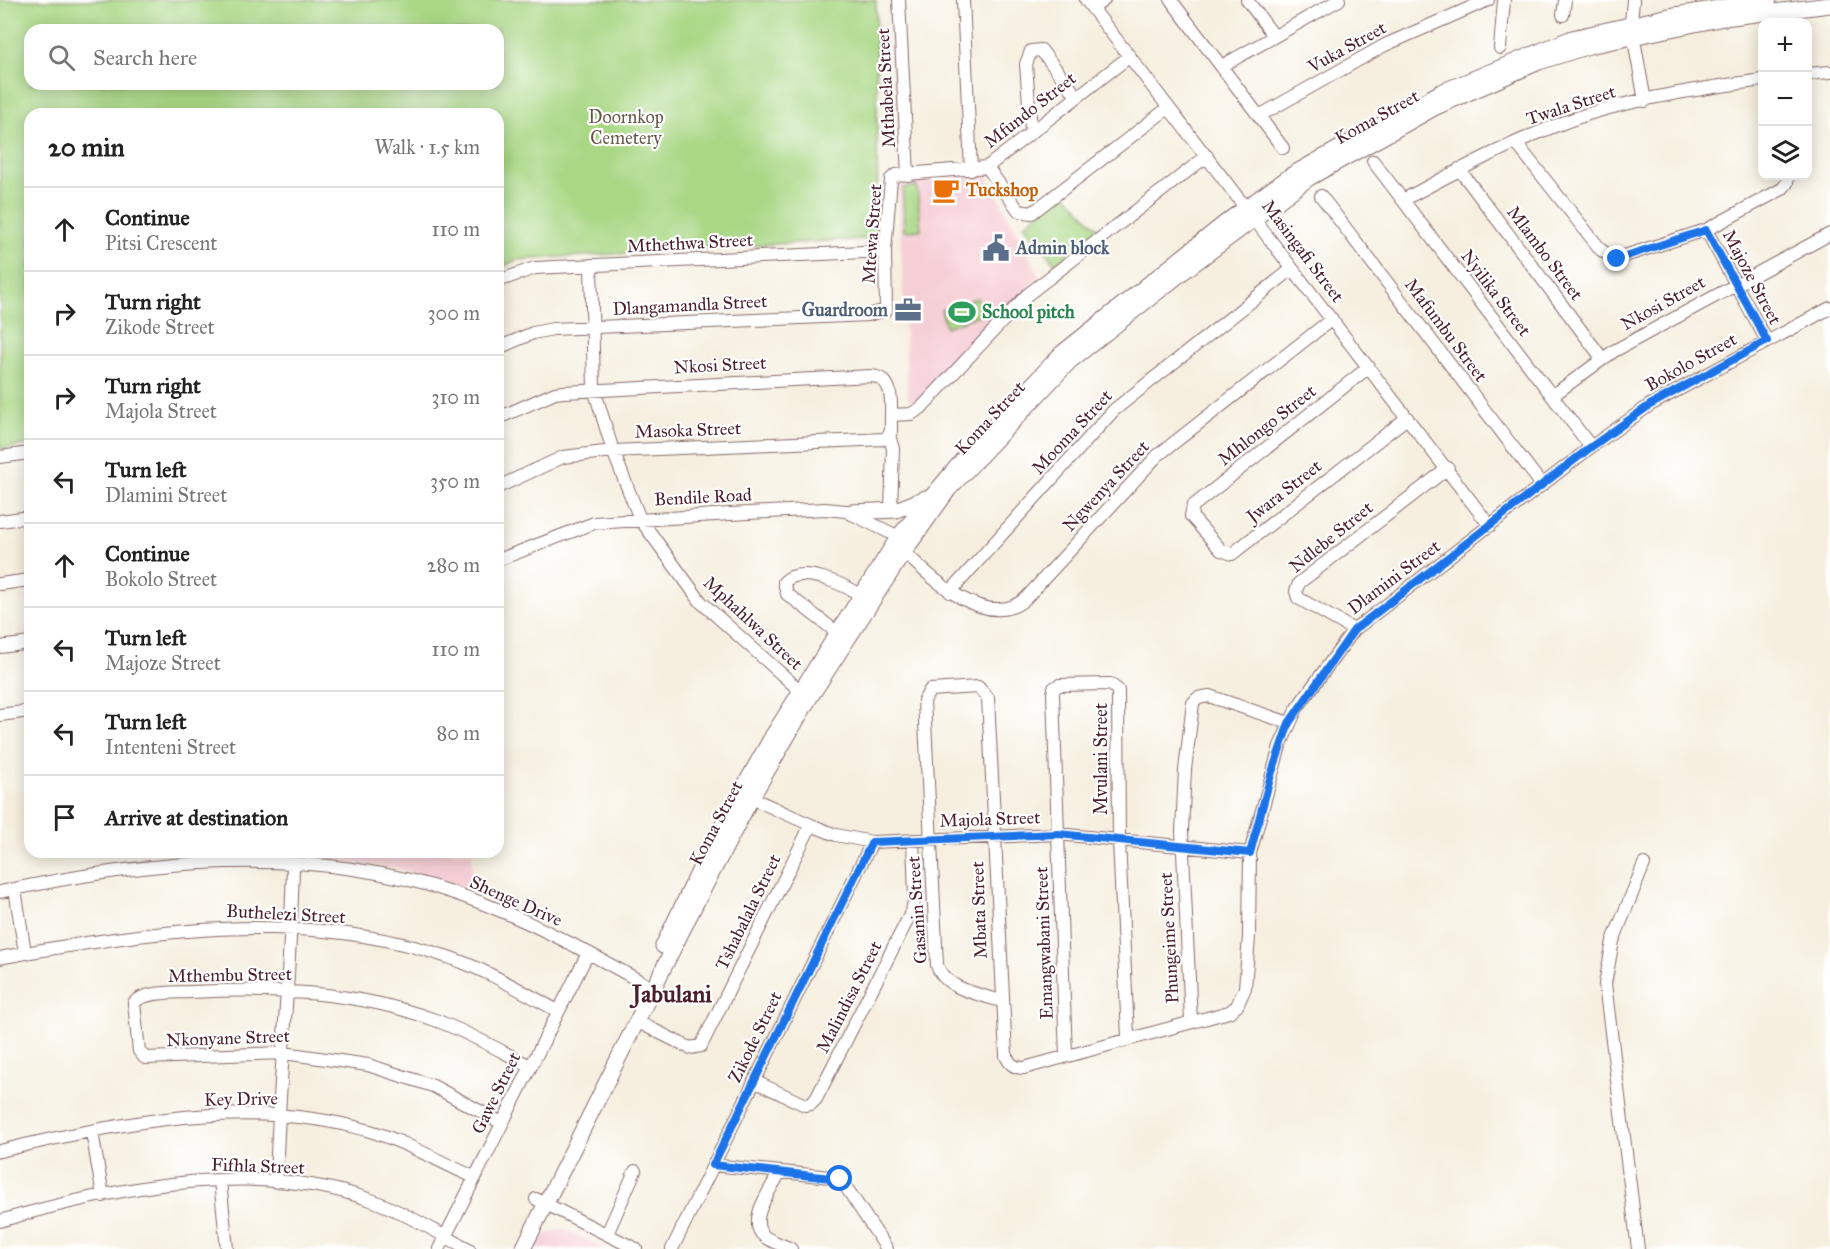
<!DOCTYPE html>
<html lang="en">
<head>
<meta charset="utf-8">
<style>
	:root { --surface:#fff; --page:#f6f6f6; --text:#222; --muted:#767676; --line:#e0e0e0 }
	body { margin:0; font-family:"IM FELL Great Primer",serif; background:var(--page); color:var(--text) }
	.controls { position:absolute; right:18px; top:18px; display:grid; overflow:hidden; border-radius:12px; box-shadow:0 3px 15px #0003 }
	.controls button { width:54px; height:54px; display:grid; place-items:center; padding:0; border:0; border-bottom:2px solid var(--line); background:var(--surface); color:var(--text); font:30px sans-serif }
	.stop { position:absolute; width:18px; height:18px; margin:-14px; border:4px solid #1a73e8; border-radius:50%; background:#fff }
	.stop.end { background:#1a73e8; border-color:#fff; box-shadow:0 2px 6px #0008 }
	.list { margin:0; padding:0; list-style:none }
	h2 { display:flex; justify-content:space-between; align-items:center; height:78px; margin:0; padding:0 24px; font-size:26px }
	h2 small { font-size:20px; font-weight:400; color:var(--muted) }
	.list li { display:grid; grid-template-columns:39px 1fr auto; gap:18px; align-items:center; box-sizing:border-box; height:84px; padding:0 24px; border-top:2px solid var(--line) }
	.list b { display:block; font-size:22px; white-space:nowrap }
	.list p { margin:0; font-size:20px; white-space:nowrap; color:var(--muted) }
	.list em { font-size:20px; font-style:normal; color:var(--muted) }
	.icon { flex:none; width:33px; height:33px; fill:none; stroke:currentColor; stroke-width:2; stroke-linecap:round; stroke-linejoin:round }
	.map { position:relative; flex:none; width:1830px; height:1249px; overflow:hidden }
	.search { position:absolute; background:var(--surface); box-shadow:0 3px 15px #0003; left:24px; top:24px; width:480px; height:66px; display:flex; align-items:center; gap:15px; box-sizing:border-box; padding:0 21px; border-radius:18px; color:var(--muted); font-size:22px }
	.panel { position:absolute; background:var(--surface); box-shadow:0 3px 15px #0003; left:24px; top:108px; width:480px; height:750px; border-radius:18px }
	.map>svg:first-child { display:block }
	.built { fill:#f6cfd6 }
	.green { fill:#a9d784; stroke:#7a7b58; stroke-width:1.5; fill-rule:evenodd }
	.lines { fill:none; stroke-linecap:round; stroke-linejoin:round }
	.minor-casing { stroke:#86686a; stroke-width:14 }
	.major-casing { stroke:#86686a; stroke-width:17 }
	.minor { stroke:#fff; stroke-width:12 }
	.major { stroke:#fff; stroke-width:15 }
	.route { stroke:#1a73e8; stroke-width:8 }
	.labels { text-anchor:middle; stroke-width:4.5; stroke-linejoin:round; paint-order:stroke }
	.street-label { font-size:18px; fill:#4a1f2b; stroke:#fff }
	.park-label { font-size:18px; fill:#665646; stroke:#fff }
	.food-label { font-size:18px; font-weight:bold; fill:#c56008; stroke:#fff; text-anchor:start }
	.service-label { font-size:18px; font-weight:bold; fill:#4e5e75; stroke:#fff; text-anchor:start }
	.leisure-label { font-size:18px; font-weight:bold; fill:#27864d; stroke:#fff; text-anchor:start }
	.district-label { font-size:24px; font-weight:bold; fill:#4a1f2b; stroke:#fff }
</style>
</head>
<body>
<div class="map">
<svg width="1830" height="1249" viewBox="0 0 1830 1249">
	<rect width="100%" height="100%" fill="#fff"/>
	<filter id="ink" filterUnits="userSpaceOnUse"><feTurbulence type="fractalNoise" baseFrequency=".0167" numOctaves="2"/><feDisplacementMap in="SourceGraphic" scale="12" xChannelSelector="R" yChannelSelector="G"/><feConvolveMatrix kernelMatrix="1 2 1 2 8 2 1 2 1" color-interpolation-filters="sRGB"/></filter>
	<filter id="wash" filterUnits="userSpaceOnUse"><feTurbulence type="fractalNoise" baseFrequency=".008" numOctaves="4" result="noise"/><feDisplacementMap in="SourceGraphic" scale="24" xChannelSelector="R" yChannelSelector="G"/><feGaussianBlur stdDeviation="1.35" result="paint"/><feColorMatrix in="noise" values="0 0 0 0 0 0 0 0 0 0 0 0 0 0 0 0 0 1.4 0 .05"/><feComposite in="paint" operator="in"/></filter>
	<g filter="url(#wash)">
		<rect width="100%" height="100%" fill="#f6efdf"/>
		<!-- built -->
		<path class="built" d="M986,173L1039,276L919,404L908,399L898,184Z
			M227,852H472V889L397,869L286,853L227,855Z
			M563,1228L605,1249H535L541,1237Z"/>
		<!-- green -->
		<path class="green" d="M0,0H876L878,238L516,260L498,269V114H30V444L0,449ZM30,30H498V84H30Z
			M917,186L921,230L904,231L903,188Z
			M1065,193L1099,230L1055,264L1024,225Z
			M977,298L982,314L946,327L941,310Z"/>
	</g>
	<g filter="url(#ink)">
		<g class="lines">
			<defs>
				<path id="minor" d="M899,0L908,175
					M963,0L971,170
					M1086,0L1490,526
					M1171,0L1283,148
					M1247,0L1274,36
					M1633,0L1631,23L1645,101
					M1093,8L1104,0
					M1563,15L1565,0
					M1500,48L1504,0
					M1222,66L1339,0
					M1808,74L1830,72
					M1259,116L1385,45L1488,0
					M1031,130L1026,64L1031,51L1041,50L1076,95
					M1516,143L1601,250L1615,259L1706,230L1782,189L1787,183L1788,176
					M1373,161L1591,447
					M987,167L1019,211L1032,213L1168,108
					M1459,169L1602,358
					M1321,196L1542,485
					M1403,200C1462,168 1524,135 1588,114C1644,97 1705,88 1762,80
					M1706,230L1767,341
					M591,265L594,389L613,451L640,519L701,602L806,696
					M498,281L535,268L885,251
					M498,348L533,333L553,329L868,315L886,310L885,251L891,179L896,175L987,167L1130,56
					M1369,367L1193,506L1191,516L1221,550L1232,554L1407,418
					M1552,396L1614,351L1830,234
					M891,415L911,414L921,408L1027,295L1207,156
					M498,418L555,393L564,392L871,376C897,378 890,407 891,426V432L885,439L613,451L563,457L498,487
					M889,435L893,449L891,510
					M0,457L30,453
					M0,521L30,517
					M904,552C930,577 988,633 1026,598L1157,456L1332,319
					M498,560L594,523L730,514L825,509L846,511L905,540
					M0,584L30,580
					M950,592L1114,410L1292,269
					M1354,630L1298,598L1296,591L1299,583L1448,468
					M843,637L787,594L784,582C801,564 845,585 862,596
					M0,647L30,643
					M0,715L30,711
					M745,795L811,825L836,835L872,842L1058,834L1250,853
					M15,889L25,953
					M0,892C145,860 308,844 451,892C521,915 588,952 652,988
					M0,958C31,951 62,947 94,942C212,924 333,918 448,957C487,970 523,992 558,1011
					M1001,1001C979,994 944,989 937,965L924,701L930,690L978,687L988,698L1006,1056C1010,1064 1014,1068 1024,1068L1229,1012L1237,1006L1245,988L1249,937L1250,853L1280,746L1297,708L1354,630L1591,447L1650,405L1830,308
					M636,1021L690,1048L701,1046L811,825
					M1191,1021L1182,831L1185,770L1193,703L1198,698L1209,696L1289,723
					M1066,1056L1053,694L1054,688L1059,685L1110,684L1118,690L1119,840L1128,1037
					M754,1081L805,1105L811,1104L816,1099L912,911L915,896L913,840
					M502,1123L433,1086L368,1065L284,1053L145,1058L139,1051L134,1003C143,991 176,993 191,992C274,988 356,991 435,1020C468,1032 499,1050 530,1066
					M92,1132L103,1196
					M0,1151C119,1122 250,1096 370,1131C407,1142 439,1162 474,1177
					M713,1165L840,1178L887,1249
					M780,1172C772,1188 745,1222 765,1237C772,1242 783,1245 791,1249
					M220,1181L227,1249
					M276,1182C279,1076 291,970 293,863
					M536,1199L636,1249
					M0,1221C114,1187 257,1159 371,1200C405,1212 437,1233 469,1249
					M607,1234L635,1171
					M439,1249L588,953
					M672,1249L872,842
					M1638,1249L1605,984L1613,941L1644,864"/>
				<path id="major" d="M851,512L896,510L926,498
					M663,946L714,840L773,735L899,536L969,452L1062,353L1230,219L1293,174L1441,92L1572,38L1669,16L1769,0
					M523,1249L696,903L752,797L809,699L904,552L949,489L1070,361L1179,275L1309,178L1434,108L1539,62L1589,46L1724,18L1830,5"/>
			</defs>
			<!-- minor casing -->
			<use href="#minor" class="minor-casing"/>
			<!-- major casing -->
			<use href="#major" class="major-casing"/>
			<!-- minor -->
			<use href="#minor" class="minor"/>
			<!-- major -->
			<use href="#major" class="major"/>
		</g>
	</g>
	<g class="lines" filter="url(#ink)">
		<!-- route -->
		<path class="route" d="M840,1179L713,1165L872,842L1058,834L1250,853L1271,775L1289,723L1354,630L1591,447L1650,405L1767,341L1706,230L1617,259"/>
	</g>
	<!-- icons -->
	<defs>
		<symbol id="cafe-bare" viewBox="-9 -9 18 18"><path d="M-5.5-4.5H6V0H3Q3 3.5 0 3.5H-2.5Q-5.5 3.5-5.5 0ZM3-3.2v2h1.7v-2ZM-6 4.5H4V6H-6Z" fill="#e8710a" stroke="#fff" stroke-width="2.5" paint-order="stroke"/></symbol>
		<symbol id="civic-bare" viewBox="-9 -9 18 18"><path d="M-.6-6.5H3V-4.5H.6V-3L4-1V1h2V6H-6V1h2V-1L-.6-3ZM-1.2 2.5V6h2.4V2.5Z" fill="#5c6f8a" stroke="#fff" stroke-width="2.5" paint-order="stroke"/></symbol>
		<symbol id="office-bare" viewBox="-9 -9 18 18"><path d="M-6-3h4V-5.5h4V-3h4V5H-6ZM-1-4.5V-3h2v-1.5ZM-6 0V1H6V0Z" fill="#5c6f8a" stroke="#fff" stroke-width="2.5" paint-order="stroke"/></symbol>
		<symbol id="stadium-bare" viewBox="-9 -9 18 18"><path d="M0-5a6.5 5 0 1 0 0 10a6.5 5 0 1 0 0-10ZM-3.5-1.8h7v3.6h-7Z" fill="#2e9e5b" stroke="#fff" stroke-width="2.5" paint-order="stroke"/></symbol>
	</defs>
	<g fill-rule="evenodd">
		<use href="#cafe-bare" x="927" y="171" width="38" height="38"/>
		<use href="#civic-bare" x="977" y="229" width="38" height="38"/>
		<use href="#office-bare" x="889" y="291" width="38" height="38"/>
		<use href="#stadium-bare" x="943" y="293" width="38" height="38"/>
	</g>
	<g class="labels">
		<!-- street labels -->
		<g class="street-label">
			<text transform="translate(1347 47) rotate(-29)" y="6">Vuka Street</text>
			<text transform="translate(886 88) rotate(-93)" y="6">Mthabela Street</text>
			<text transform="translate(1571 105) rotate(-18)" y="6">Twala Street</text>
			<text transform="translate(1030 110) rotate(-38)" y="6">Mfundo Street</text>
			<text transform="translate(1377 117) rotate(-29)" y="6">Koma Street</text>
			<text transform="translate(872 234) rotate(-86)" y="6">Mtewa Street</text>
			<text transform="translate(690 243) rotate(-3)" y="6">Mthethwa Street</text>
			<text transform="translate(1303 251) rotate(53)" y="6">Masingafi Street</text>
			<text transform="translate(1545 253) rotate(53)" y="6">Mlambo Street</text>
			<text transform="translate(1752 277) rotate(62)" y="6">Majoze Street</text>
			<text transform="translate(1496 293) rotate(53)" y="6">Nyilika Street</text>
			<text transform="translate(1663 303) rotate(-29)" y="6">Nkosi Street</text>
			<text transform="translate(690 305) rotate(-3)" y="6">Dlangamandla Street</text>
			<text transform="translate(1446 330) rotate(53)" y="6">Mafumbu Street</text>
			<text transform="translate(1691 362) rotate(-29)" y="6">Bokolo Street</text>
			<text transform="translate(720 365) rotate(-3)" y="6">Nkosi Street</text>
			<text transform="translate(990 418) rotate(-47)" y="6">Koma Street</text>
			<text transform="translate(1267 425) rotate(-38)" y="6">Mhlongo Street</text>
			<text transform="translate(688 430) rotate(-2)" y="6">Masoka Street</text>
			<text transform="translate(1072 432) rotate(-47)" y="6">Mooma Street</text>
			<text transform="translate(1106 486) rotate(-47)" y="6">Ngwenya Street</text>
			<text transform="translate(1284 491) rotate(-38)" y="6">Jwara Street</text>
			<text transform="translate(703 497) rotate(-3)" y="6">Bendile Road</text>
			<text transform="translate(1331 537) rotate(-39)" y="6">Ndlebe Street</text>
			<text transform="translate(1394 577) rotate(-37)" y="6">Dlamini Street</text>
			<text transform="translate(753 623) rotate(43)" y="6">Mphahlwa Street</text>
			<text transform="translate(1101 759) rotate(-90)" y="6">Mvulani Street</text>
			<text transform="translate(990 819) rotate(-2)" y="6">Majola Street</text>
			<text transform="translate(716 823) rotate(-62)" y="6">Koma Street</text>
			<text transform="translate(516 901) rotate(24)" y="6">Shenge Drive</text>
			<text transform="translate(917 910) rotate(-94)" y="6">Gasanin Street</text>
			<text transform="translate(979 910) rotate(-92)" y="6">Mbata Street</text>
			<text transform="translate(748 912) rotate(-64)" y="6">Tshabalala Street</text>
			<text transform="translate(286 914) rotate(3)" y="6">Buthelezi Street</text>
			<text transform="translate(1169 938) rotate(-93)" y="6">Phungeime Street</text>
			<text transform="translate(1044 943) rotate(-92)" y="6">Emangwabani Street</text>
			<text transform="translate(230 975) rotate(-1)" y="6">Mthembu Street</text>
			<text transform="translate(849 997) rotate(-63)" y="6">Malindisa Street</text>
			<text transform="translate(755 1037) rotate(-64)" y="6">Zikode Street</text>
			<text transform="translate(228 1038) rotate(-2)" y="6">Nkonyane Street</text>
			<text transform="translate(496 1093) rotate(-64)" y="6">Gawe Street</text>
			<text transform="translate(241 1099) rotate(-1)" y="6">Key Drive</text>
			<text transform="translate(258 1166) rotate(2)" y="6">Fifhla Street</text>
		</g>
		<!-- park labels -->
		<g class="park-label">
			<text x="626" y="123">Doornkop<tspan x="626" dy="21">Cemetery</tspan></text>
		</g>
		<!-- food labels -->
		<g class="food-label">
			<text x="966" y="196">Tuckshop</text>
		</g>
		<!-- service labels -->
		<g class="service-label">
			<text x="1016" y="254">Admin block</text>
			<text x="888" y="316" text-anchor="end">Guardroom</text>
		</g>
		<!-- leisure labels -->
		<g class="leisure-label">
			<text x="982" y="318">School pitch</text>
		</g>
		<!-- district labels -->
		<g class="district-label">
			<text x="672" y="1002">Jabulani</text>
		</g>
	</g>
</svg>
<div class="controls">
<button>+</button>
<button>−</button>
<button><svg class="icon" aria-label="layers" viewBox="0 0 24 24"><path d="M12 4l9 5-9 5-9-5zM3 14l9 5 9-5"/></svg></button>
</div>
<div class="stop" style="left:840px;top:1179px"></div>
<div class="stop end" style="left:1617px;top:259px"></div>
<div class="search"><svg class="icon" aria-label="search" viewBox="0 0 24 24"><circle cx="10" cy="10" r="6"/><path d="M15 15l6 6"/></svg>Search here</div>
<section class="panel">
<h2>20 min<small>Walk · 1.5 km</small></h2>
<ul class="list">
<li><svg class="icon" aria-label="ahead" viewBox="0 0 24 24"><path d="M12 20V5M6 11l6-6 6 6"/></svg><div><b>Continue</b><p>Pitsi Crescent</p></div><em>110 m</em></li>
<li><svg class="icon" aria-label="right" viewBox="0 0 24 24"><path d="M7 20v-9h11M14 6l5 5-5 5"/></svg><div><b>Turn right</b><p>Zikode Street</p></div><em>300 m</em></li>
<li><svg class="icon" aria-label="right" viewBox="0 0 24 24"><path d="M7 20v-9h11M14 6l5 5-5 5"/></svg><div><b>Turn right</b><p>Majola Street</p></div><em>310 m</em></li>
<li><svg class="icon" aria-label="left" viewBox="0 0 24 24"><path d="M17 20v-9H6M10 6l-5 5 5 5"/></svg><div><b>Turn left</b><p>Dlamini Street</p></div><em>350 m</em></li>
<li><svg class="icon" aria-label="ahead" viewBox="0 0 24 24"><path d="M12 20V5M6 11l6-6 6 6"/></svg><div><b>Continue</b><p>Bokolo Street</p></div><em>280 m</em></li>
<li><svg class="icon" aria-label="left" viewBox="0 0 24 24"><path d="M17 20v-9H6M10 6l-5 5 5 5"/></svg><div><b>Turn left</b><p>Majoze Street</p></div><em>110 m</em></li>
<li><svg class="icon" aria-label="left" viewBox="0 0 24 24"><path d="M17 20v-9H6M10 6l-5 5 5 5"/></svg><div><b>Turn left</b><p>Intenteni Street</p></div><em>80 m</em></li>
<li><svg class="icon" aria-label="arrive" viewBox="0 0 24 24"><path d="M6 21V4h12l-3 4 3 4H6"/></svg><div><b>Arrive at destination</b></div></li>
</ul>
</section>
</div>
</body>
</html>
